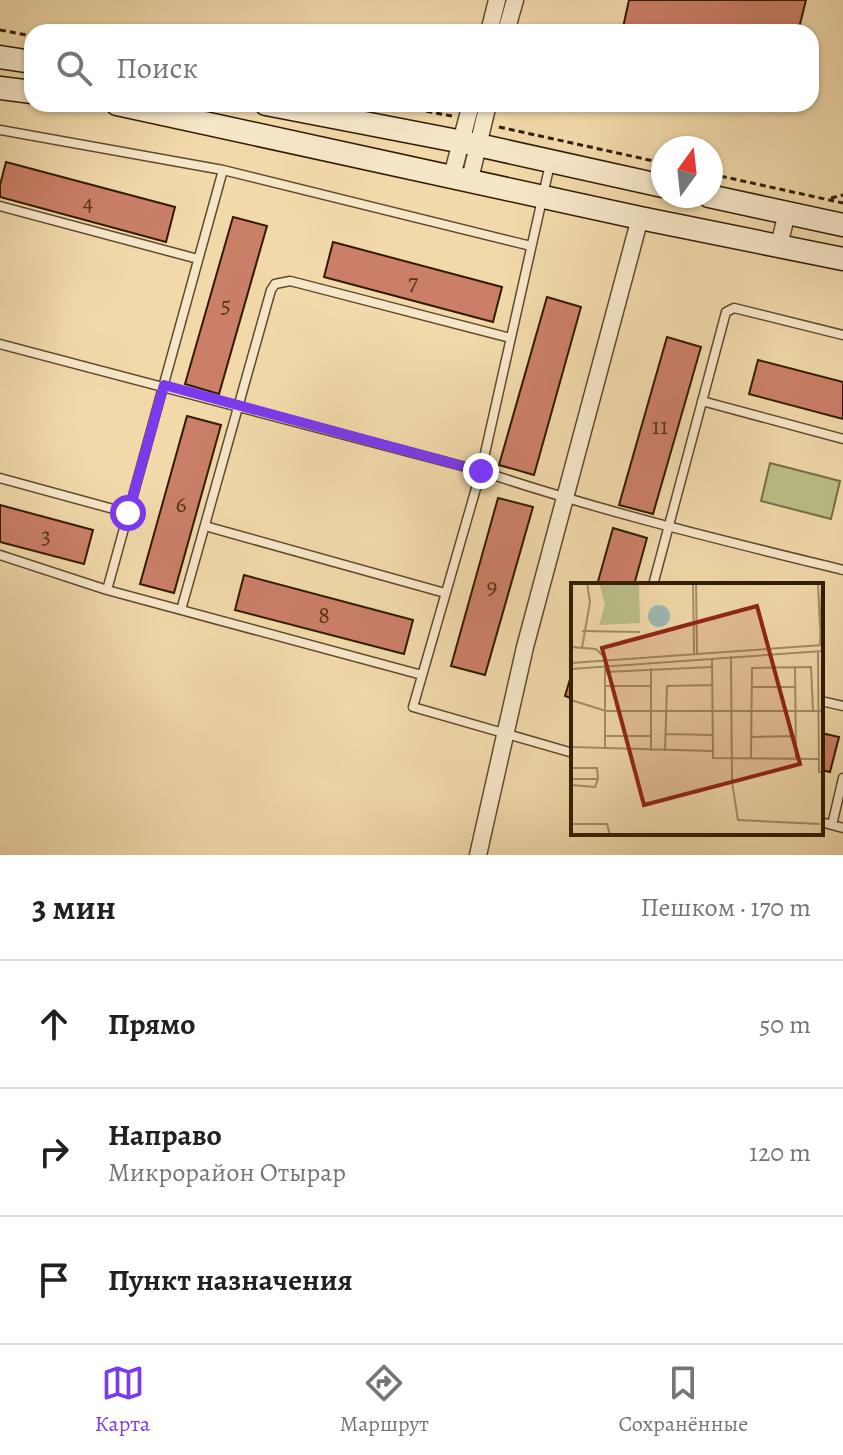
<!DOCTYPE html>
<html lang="ru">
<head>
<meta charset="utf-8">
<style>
	:root { --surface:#fff; --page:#f2f2f2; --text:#202124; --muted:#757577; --line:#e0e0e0; --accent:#7c3aed }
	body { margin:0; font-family:Alegreya,serif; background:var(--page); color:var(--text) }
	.compass { position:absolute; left:651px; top:136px; width:72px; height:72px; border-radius:50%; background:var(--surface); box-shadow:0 2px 6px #0004; rotate:15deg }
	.stop { position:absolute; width:24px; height:24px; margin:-18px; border:6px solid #7c3aed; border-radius:50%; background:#fff }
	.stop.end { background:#7c3aed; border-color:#fff; box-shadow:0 2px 8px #0008 }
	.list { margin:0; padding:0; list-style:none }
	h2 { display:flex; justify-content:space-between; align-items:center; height:104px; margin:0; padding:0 32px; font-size:34px }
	h2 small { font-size:26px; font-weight:400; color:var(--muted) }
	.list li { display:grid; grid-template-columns:52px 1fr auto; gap:24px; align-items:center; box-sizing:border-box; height:128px; padding:0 32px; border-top:2px solid var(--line) }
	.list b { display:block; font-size:30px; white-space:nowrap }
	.list p { margin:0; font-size:26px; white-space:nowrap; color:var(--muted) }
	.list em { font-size:26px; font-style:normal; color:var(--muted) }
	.icon { flex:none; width:44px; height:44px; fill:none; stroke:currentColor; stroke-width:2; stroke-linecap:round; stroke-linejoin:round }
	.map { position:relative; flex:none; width:843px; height:855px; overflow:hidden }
	.search { position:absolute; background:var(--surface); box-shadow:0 2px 6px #0004; left:24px; right:24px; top:24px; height:88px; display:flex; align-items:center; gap:20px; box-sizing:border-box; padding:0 28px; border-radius:24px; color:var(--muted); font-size:30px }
	.sheet { height:488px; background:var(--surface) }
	nav { display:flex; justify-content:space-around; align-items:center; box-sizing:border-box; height:112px; border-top:2px solid var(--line); background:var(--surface); font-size:22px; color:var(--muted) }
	nav a { display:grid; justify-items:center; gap:4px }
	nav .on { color:var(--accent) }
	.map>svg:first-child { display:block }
	.green { fill:#bbbf88; stroke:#766e46; stroke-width:2 }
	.building { fill:#cb7f68; stroke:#311c03; stroke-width:2 }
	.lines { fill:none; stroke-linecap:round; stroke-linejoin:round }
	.lane-casing { stroke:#614b2d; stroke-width:11 }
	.street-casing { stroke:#614b2d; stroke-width:19 }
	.secondary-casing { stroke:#311c03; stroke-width:25 }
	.path { stroke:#311c03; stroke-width:3; stroke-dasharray:6 4; stroke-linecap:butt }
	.lane { stroke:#f6e6c8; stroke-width:8 }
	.street { stroke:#f6e6c8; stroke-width:16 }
	.secondary { stroke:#f6e6c8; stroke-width:22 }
	.route { stroke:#7c3aed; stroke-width:10 }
	.labels { text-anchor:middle; stroke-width:6; stroke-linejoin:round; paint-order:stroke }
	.number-label { font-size:24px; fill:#58351c }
	.inset-road { fill:none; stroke:#a48d67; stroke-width:2 }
	.view { fill:#8f2418; fill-opacity:0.15; stroke:#8f2418; stroke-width:4 }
	.inset-edge { fill:none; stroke:#311c03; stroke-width:4 }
</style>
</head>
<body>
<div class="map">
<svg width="843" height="855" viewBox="0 0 843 855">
	<rect width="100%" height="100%" fill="#f1d9aa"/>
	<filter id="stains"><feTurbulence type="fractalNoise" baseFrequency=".0025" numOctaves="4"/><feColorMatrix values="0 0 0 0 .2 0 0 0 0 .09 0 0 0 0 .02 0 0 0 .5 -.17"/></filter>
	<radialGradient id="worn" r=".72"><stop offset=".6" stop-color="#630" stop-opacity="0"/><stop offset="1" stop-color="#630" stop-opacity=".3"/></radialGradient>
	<!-- green -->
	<path class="green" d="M770,463L840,481L831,519L761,501Z"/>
	<!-- building -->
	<path class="building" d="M629,0H806L798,32H622Z
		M6,162L175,207L166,242L0,197V185Z
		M233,217L267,226L219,394L185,384Z
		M333,242L502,287L493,322L324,277Z
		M547,297L581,307L534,475L499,465Z
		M667,337L701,347L653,514L619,505Z
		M758,360L843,382V419L749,394Z
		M187,416L221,425L174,593L140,584Z
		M498,498L533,507L485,675L451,666Z
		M0,505L93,530L84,564L0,542Z
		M613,528L647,538L634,585H597Z
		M244,575L413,620L404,654L235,610Z
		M573,669V699L565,696Z
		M821,733L839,737L830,772L821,770Z"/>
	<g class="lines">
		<defs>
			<path id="lane" d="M0,130L223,170L531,246
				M550,164L481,471L413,707L573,753
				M0,206L198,259
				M0,344L481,471C600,511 721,540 843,570
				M702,401L843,439
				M0,478L128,513
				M205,526L445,593
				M0,555L107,590L422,675
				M653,585L726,312L734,308L843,335
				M107,590L223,170
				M181,610L271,290L275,284L290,281L302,284L510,338
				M821,701L843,706
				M821,822L843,828
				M832,825L843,778"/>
			<path id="street" d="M489,32L497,0
				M506,32L515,0
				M452,176L471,104
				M470,179L488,104
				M779,245L787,213
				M478,855L525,647L640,218"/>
			<path id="secondary" d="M0,57L32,62
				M0,88L32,92
				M117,104L640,218L843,259
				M266,104L478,145L663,186
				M709,196L843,225"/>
		</defs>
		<!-- lane casing -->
		<use href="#lane" class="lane-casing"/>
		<!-- street casing -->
		<use href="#street" class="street-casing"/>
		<!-- secondary casing -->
		<use href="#secondary" class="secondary-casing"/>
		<!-- path -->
		<path class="path" d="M0,30L32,36
			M387,104L452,116
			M499,127L663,163
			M711,174L843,203
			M831,198L843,195"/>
		<!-- lane -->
		<use href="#lane" class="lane"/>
		<!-- street -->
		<use href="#street" class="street"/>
		<!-- secondary -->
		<use href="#secondary" class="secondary"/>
	</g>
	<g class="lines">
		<!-- route -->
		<path class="route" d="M128,513L164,385L481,471"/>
	</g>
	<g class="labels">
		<!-- number labels -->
		<g class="number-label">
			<text x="88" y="210">4</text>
			<text x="413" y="290">7</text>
			<text x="226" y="313">5</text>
			<text x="660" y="434">11</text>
			<text x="181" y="512">6</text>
			<text x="46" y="544">3</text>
			<text x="492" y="594">9</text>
			<text x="324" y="623">8</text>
		</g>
	</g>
	<!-- overview -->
	<g transform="translate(571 583)">
		<rect width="252" height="252" fill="#f1d9aa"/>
		<path d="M28,0H68L69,40L28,42L34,21Z" fill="#bbbf88"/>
		<path d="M77 33a11 11 0 1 1 22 0a11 11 0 1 1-22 0Z" fill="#9fb7b4"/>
		<path class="inset-road" d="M122,0L123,70M125,0L126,70M247,0L249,44M11,48L69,49M249,61L251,0M0,64L25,66L34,75V166M11,65L19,19L16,0M247,69L248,189H252M160,73L161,199L167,237L249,241M141,75L142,175L248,176M0,80L252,62M224,84L225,176M0,86L252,68M34,89L140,84M34,103H80M180,104H224M0,117L35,128H252M95,151L142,152M35,153H80M180,154L225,153M0,164L141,168M80,168V85M94,168L96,103L142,102M180,175L181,85L240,84L242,128M0,196H26M0,202L24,204L27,196L26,185H0M0,241H36L39,252"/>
		<path class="view" d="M186,23L229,181L73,222L31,65Z"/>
		<rect width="252" height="252" class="inset-edge"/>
	</g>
	<rect width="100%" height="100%" filter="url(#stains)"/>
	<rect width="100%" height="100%" fill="url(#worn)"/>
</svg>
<svg class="compass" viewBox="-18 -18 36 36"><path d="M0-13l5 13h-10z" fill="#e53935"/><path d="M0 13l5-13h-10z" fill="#757577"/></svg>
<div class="stop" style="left:128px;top:513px"></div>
<div class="stop end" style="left:481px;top:471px"></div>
<div class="search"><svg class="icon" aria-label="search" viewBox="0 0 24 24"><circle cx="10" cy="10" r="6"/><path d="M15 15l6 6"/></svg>Поиск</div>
</div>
<section class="sheet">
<h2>3 мин<small>Пешком · 170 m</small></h2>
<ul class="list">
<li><svg class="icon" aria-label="ahead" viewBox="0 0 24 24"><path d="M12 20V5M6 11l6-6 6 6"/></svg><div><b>Прямо</b></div><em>50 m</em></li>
<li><svg class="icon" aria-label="right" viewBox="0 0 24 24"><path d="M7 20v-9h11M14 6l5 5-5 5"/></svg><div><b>Направо</b><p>Микрорайон Отырар</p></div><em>120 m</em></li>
<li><svg class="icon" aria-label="arrive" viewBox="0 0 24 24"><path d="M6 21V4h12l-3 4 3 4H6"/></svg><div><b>Пункт назначения</b></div></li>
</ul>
</section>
<nav>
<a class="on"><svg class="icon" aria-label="map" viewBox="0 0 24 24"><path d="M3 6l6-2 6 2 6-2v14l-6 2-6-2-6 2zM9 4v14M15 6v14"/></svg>Карта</a>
<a><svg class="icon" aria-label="directions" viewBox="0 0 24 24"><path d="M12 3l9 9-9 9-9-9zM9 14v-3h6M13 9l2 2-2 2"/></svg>Маршрут</a>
<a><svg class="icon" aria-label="saved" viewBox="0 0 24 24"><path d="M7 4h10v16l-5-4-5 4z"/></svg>Сохранённые</a>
</nav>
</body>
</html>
